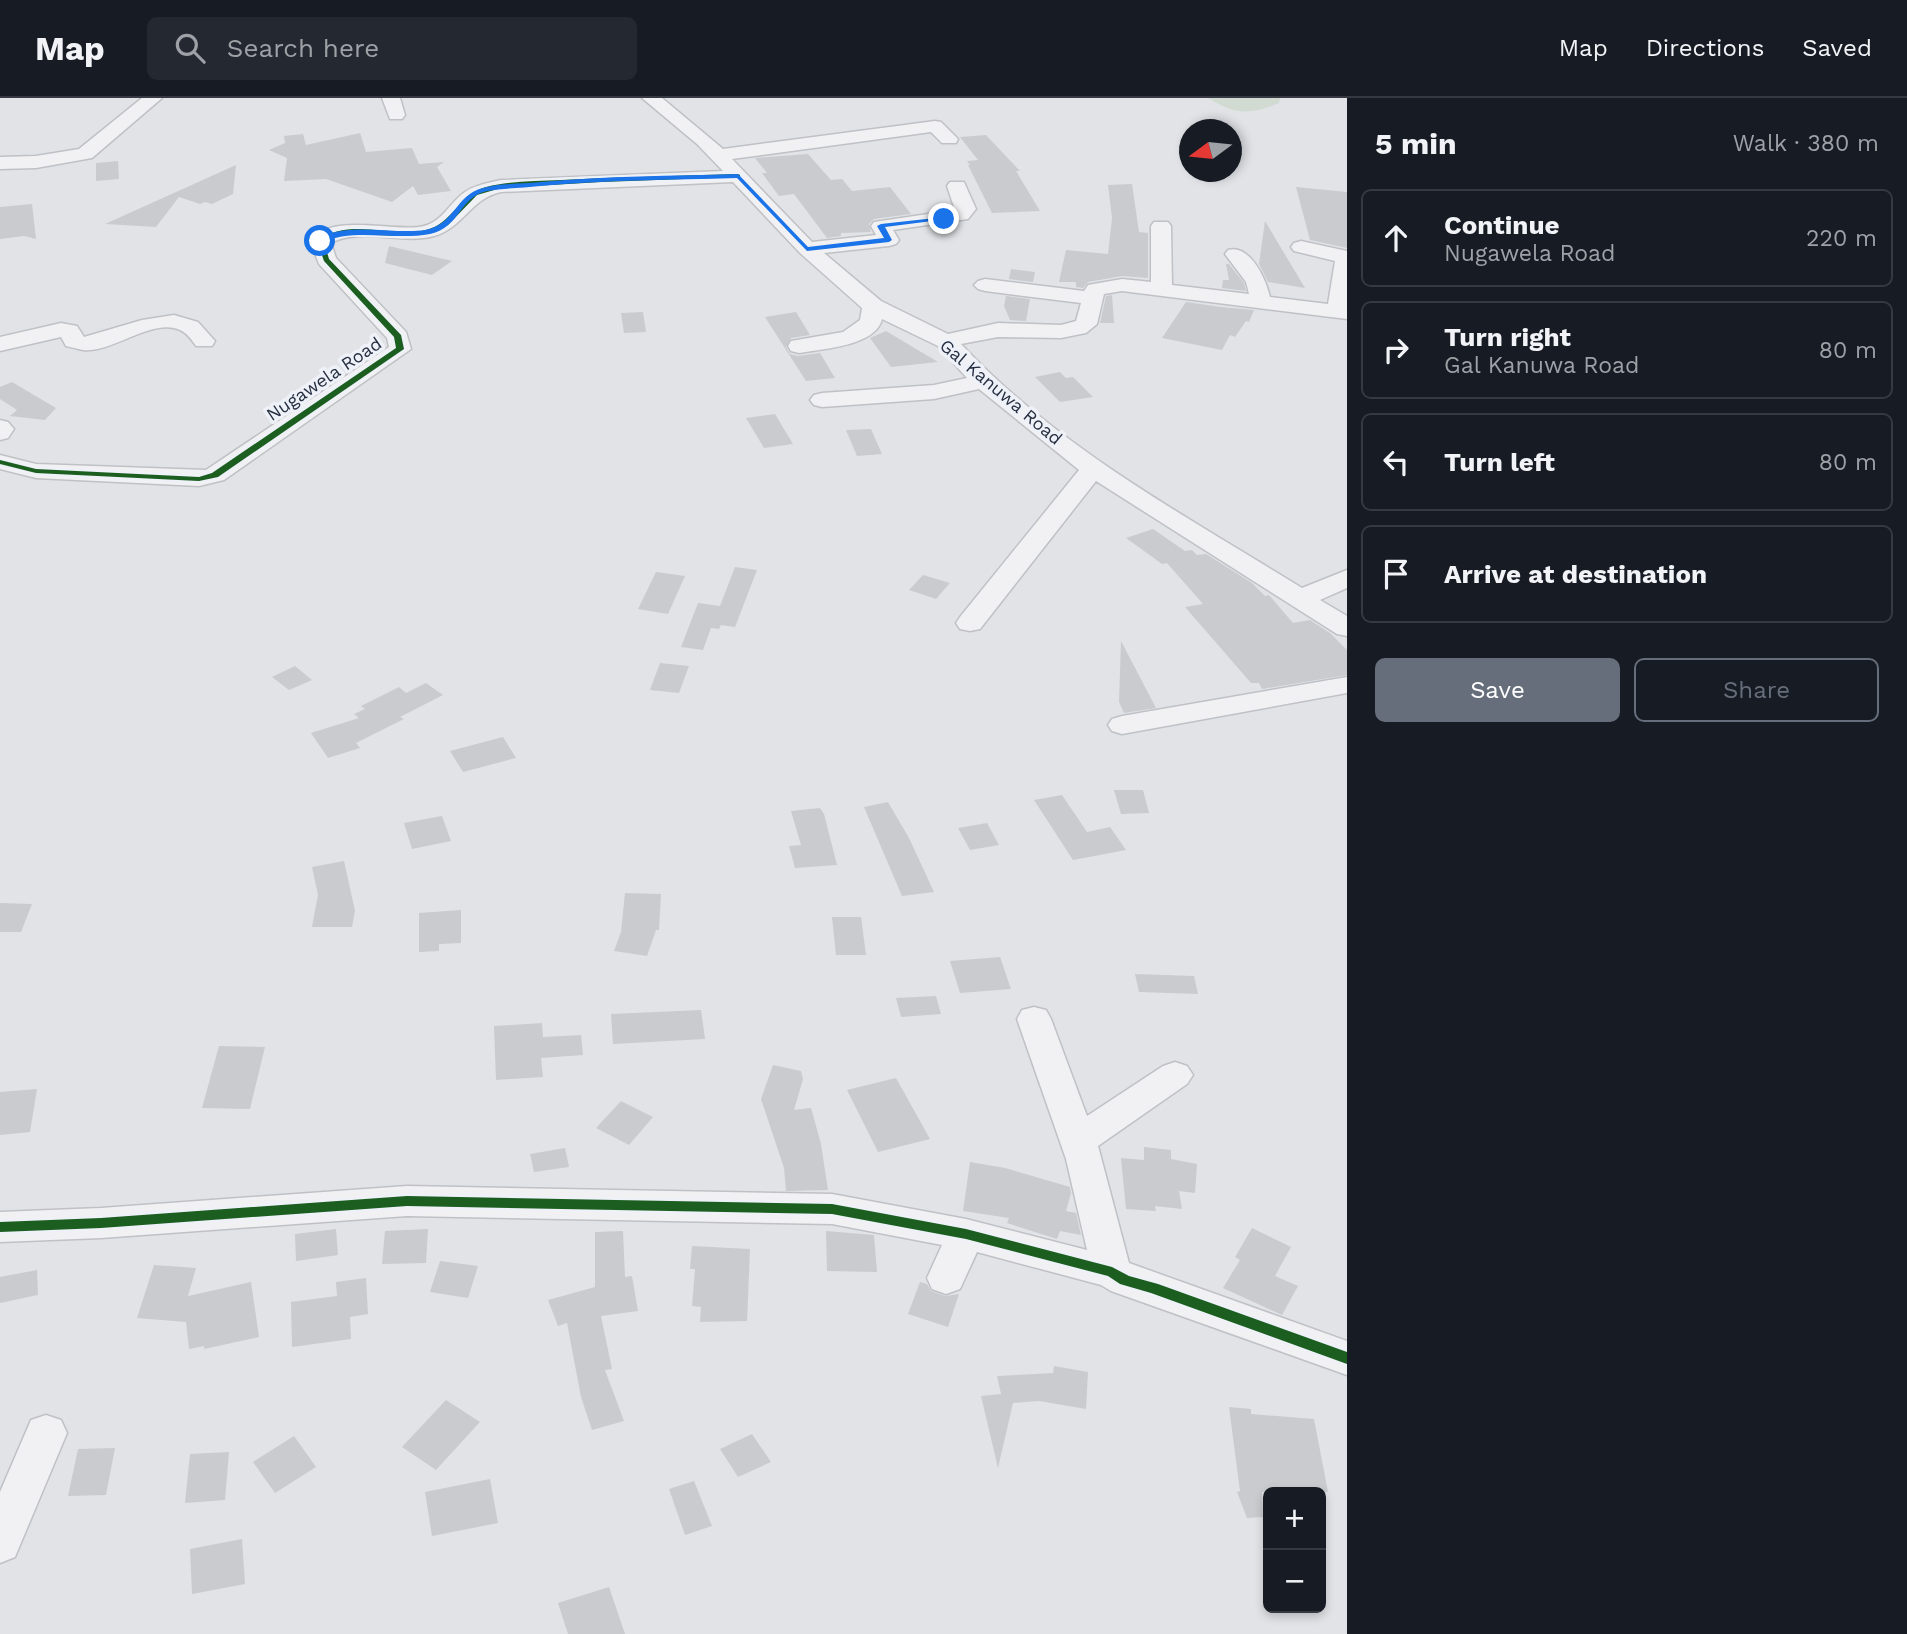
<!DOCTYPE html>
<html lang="en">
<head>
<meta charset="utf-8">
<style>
	:root { --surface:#171b24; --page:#242831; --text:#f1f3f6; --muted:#9ea1a6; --line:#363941; --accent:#676e7b }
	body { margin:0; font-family:"Work Sans",sans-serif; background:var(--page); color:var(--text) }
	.controls { position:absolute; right:21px; bottom:21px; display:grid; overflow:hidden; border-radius:10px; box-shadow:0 4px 10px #0003 }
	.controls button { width:63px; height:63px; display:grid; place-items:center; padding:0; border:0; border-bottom:2px solid var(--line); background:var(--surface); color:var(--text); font:35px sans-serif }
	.compass { position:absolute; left:1179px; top:21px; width:63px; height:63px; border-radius:50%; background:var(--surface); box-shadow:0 4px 10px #0003; rotate:255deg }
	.stop { position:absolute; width:21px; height:21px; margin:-16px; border:5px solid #1a73e8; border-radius:50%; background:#fff }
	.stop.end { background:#1a73e8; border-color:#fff; box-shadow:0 2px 7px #0008 }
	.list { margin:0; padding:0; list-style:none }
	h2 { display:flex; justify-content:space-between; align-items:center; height:91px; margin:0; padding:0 28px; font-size:30px }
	h2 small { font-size:23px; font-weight:400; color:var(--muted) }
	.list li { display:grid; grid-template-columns:46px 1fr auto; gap:21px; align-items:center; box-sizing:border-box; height:98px; margin:0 14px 14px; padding:0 14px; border:2px solid var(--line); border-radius:10px }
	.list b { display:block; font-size:26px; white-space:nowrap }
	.list p { margin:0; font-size:23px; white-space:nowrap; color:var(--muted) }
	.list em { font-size:23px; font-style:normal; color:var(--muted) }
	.actions { display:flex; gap:14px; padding:21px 28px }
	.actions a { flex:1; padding:16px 0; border:2px solid var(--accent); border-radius:10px; text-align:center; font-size:24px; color:var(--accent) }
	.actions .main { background:var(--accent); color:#fff }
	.icon { flex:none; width:38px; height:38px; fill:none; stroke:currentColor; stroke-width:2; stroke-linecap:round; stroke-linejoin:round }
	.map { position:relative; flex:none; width:1347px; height:1536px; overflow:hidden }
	header { display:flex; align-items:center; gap:42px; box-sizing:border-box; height:98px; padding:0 35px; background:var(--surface); border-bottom:2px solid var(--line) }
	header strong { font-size:33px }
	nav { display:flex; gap:38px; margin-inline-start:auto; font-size:24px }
	.search { width:490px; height:63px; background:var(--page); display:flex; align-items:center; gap:18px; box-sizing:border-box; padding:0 24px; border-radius:10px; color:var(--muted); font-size:26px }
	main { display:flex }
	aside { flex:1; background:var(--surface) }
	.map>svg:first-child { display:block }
	.green { fill:#d1dbd1 }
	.building { fill:#c9cbcf }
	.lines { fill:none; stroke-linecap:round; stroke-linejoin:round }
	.minor-casing { stroke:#bfc1c5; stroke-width:3 }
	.minor { fill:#f1f1f3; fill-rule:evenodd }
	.cycleway-casing { stroke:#eef1f7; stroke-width:5 }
	.cycleway { fill:#1b5e20; fill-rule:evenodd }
	.route { fill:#1a73e8 }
	.labels { text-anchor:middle; stroke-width:7; stroke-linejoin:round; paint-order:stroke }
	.far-street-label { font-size:18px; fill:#262f41; stroke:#eef1f7 }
</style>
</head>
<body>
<header>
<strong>Map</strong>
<div class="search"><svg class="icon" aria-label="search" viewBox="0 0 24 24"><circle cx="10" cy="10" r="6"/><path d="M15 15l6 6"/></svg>Search here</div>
<nav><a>Map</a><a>Directions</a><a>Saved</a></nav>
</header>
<main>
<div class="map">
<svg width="1347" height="1536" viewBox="0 0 1347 1536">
	<rect width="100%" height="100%" fill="#e1e3e7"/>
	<!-- green -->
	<path class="green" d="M1208,0H1280L1279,5C1250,17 1235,17 1208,0Z"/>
	<!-- building -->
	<path class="building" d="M360,35L366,54L412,50L419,66L444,64L437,69L451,93L418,97L413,88L392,104L326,81L284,83L287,60L269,52L285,45L284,38L303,36L306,47Z
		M986,37L1020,73H1016L1040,113L992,115L968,67H970L967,63L978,62L960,39Z
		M808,56L831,82L842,81L852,93L890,89L911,116L874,121L869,126L871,134L841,135V138L827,140L794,96L779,98L762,75H767L755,60Z
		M118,63L119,81L96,83V65Z
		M236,67L233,96L212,106L205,104L200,106L179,99L156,129L105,126Z
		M1132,86L1139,134L1148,135V180L1122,178L1088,184L1083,190L1076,189V184H1059L1066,152L1108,156L1112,120L1108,87Z
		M1296,89L1347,94V150L1310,142Z
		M32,106L36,141L24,138L0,141V109Z
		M1265,123L1305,190L1268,184L1259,166Z
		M389,148L452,163L432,177L385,165Z
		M1226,166H1229L1244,185L1246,193L1222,190L1223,182H1229Z
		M1011,171L1035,174L1033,184L1009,181Z
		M1112,197L1114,225H1100L1106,198Z
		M1006,198L1030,201L1026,223L1010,222L1004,208Z
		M1186,204L1221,209L1254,212L1249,224L1246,223L1235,239L1230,237L1222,252L1162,240Z
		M643,214L646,234L624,235L621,215Z
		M796,214L810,237L791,240L786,249L790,256L798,258L820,255L835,280L806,283L765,219Z
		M886,233L938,264L891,269L870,240Z
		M1060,274L1066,280L1073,279L1093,299L1060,304L1035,279Z
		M12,284L56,310L45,322L10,318L17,312L0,301V289Z
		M775,316L793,346L764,350L746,320Z
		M871,331L882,356L857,358L846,332Z
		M1153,431L1185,453L1192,452L1197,457L1206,456L1252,485L1265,498L1269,497L1293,525L1310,522L1330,535L1347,552V577L1262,591L1259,585H1251L1185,509L1203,506L1167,465L1162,466L1126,440Z
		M735,469L757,472L735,529L721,527L719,531L711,530L703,552L681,549L698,505L720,508Z
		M656,474L685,478L668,516L638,511Z
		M923,477L950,485L936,501L909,492Z
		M1121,543L1156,610L1124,615L1119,604Z
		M660,565L689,568L679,595L650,592Z
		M295,568L312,582L289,592L272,579Z
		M426,585L443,597L400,619L404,621L356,645L360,650L328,660L311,635L359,620L354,616L365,611L361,608L399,589L406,595Z
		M503,639L516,660L463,674L450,653Z
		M1114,692H1143L1149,715L1121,716Z
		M1062,697L1087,734L1110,729L1126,752L1073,762L1034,702Z
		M888,704L909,740L934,794L902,798L864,709Z
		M820,710L824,716L837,767L795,770L789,748L801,747L791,713Z
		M442,718L451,743L412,751L404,725Z
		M987,725L999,747L970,752L958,730Z
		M344,763L355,813L352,829H312L318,797L312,769Z
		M625,795L661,796L659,832H656L647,858L614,853L621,834Z
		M0,805L32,806L21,834H0Z
		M461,812V845L439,846V853L419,854V815Z
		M832,819H861L866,857H836Z
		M1000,859L1011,891L960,895L950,863Z
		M1135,876L1194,878L1198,896L1139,894Z
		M936,898L941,916L901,919L896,900Z
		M701,912L705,941L613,946L611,916Z
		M542,925L543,939L581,937L583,957L541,960L543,979L496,982L494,928Z
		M219,948L265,949L250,1011L202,1010Z
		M773,967L801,973L803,981L794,1012L811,1010L821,1046L828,1092L786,1093L784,1070L761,1001Z
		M896,980L930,1041L878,1054L847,992Z
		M37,991L30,1034L0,1037V994Z
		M621,1003L653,1019L629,1047L596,1030Z
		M1144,1049L1171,1052V1061L1197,1066L1195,1095L1179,1093L1182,1111L1155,1108L1156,1113L1126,1111L1121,1060L1144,1062Z
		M565,1050L569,1069L534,1074L530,1056Z
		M970,1064L1005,1070L1070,1089L1071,1095L1066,1113L1076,1115L1081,1137L1060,1133L1057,1141L1007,1125L1009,1120L963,1113Z
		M1252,1130L1291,1149L1275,1178L1298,1188L1282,1217L1223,1190L1240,1162L1235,1159Z
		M336,1131L338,1157L296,1163L295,1136Z
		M428,1131L426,1165L382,1166L385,1133Z
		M623,1133L625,1179L632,1178L638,1213L601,1218L612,1271L605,1272L624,1323L592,1332L581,1299L567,1225L558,1228L548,1202L595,1189V1134Z
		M826,1133L874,1137L877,1174L827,1173Z
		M692,1148L750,1151L747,1223L700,1224L701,1209L692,1208L695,1171H690Z
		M440,1163L478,1168L468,1200L430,1194Z
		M154,1167L196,1170L188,1198L251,1184L259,1239L204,1251V1248L189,1251L186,1224L137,1220Z
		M37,1172L38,1197L0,1205V1179Z
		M366,1180L368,1216L350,1219L351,1241L292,1249L291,1204L337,1198L336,1184Z
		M920,1184L927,1186L931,1193L945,1198L959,1196L948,1229L908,1216Z
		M1054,1268L1088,1274L1086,1311L1039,1303L1013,1305L998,1370L981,1298L1001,1296L997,1278L1053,1275Z
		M446,1302L480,1324L436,1372L402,1349Z
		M1229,1309L1251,1311V1316L1314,1321L1328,1394H1262L1263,1419L1247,1420L1237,1394L1240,1393Z
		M752,1336L771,1364L738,1379L720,1351Z
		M294,1338L316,1369L275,1395L253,1364Z
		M115,1350L106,1397L68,1398L78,1351Z
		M229,1354L225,1402L185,1405L190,1356Z
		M490,1381L498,1425L432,1438L425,1394Z
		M694,1383L712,1428L685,1437L669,1391Z
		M242,1441L245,1486L192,1496L190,1451Z
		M609,1489L625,1536H568L558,1505Z"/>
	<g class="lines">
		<defs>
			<path id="minor" d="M142,0H162L92,60L36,70L0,71V59L36,58L79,51Z
				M382,0H400L405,17L402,21H390Z
				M642,0H662L723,51L935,23L941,24L958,41L956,45H942L931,34L732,61L812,144L876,137L871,128L874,124L955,112L947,88L950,84H964L976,111L968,121L893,132L899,142L896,146L889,148L824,155L881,203L948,236L998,225L1061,227L1076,223L1081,205L985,193L978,191L974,187L978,183L985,181L1084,193L1088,187L1122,181L1151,184V128L1154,124H1168L1171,128L1172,187L1249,196L1246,184L1225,156L1228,152C1250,146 1266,181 1270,199L1328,206L1335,163L1294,153L1291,149L1294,145L1301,143L1347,153V221L1122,193L1104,196L1097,226L1086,235L1061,240L998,239L961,246C1057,349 1184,417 1302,490L1347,472V490L1320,502L1347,518V538L1337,536L1096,383L980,531L970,533L960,531L956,525L960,519L1079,372L979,291L934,301L822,309L814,307L810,302L814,297L822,295L934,287L967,280L938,248L882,221C876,248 822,251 799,255L791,253L788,248L791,243L843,234L860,222L862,210L800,155L733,84L501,94C471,100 462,131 434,138C401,147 361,129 331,145L336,160L406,234L411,251L224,382L199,388L36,380L0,371V357L36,366L206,372L389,249L387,240L319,166L310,143C330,115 390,133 419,129C442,126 448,106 465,94C475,87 488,85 501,82L723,73L697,46Z
				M174,217L198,224L215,243L212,248H196C192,242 187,235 180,232C154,219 112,255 83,252C77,251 71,249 66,248L61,239L0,253V239L61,225L77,228L84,239L142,222Z
				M0,322L8,324L14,331L8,340L0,342Z
				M1347,579V595L1122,636L1112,633L1108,627L1112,621L1122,618Z
				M1034,909L1046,912L1051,921L1087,1018L1163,968L1175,964L1187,968L1193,977L1187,986L1098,1048L1129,1165L1347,1243V1277L1111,1193L1101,1187L977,1154L960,1191L946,1196L932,1191L927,1180L942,1147L832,1126L407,1118L101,1140L0,1144V1114L101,1110L407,1088L832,1096L966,1121L1087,1152L1066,1061L1017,921L1022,912Z
				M46,1317L61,1322L67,1335L15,1459L0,1465V1394L31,1322Z"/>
		</defs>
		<!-- minor casing -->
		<use href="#minor" class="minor-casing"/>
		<!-- minor -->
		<use href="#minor" class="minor"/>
		<defs>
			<path id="cycleway" d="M738,76L740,77V79L602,84L501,90L477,97L448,127L432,134L403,138L345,136L334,138L324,144L329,161L401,237L404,251L218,379L199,383L36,375L0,366V362L36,371L199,379L212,375L396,250L394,239L324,163L317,143C349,119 390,140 426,132C452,126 460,96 486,89C511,83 536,83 561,82C620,79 679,78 738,76Z
				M407,1098L832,1106L966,1131L1112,1169L1129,1178L1158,1186L1347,1254V1266L1151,1195L1120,1186L1108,1178L966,1141L832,1116L407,1108L101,1130L0,1134V1124L101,1120Z"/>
		</defs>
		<!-- cycleway casing -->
		<use href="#cycleway" class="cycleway-casing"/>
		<!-- cycleway -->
		<use href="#cycleway" class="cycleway"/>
	</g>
	<!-- route -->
	<path class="route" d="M738,76L808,149L884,140L877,128L881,126L944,119L948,121L885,129L892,142L889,144L807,153L737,80C671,82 605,82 540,88C523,90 504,90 487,93C458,100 461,129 430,136C393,143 355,129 320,145L317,143C340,122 395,137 425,132C455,127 455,97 483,90C501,85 523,86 541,84C607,78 673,78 738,76Z"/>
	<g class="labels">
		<!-- far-street labels -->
		<g class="far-street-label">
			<text transform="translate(324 281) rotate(-34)" y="6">Nugawela Road</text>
			<text transform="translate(1001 294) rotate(40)" y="6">Gal Kanuwa Road</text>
		</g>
	</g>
</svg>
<div class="controls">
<button>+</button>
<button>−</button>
</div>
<svg class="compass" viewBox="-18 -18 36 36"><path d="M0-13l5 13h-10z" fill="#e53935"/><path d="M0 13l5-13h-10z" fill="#9ea1a6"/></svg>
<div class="stop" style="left:320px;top:143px"></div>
<div class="stop end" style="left:944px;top:121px"></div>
</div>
<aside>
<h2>5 min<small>Walk · 380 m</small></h2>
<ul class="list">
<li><svg class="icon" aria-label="ahead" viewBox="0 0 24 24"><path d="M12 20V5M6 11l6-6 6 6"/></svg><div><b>Continue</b><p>Nugawela Road</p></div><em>220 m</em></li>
<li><svg class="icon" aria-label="right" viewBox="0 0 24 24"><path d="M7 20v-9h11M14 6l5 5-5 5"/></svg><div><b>Turn right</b><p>Gal Kanuwa Road</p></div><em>80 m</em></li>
<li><svg class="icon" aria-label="left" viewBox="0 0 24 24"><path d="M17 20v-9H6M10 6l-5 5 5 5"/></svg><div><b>Turn left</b></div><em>80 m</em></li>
<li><svg class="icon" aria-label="arrive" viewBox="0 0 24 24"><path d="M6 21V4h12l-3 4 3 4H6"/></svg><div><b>Arrive at destination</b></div></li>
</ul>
<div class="actions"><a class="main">Save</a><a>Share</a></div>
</aside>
</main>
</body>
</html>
